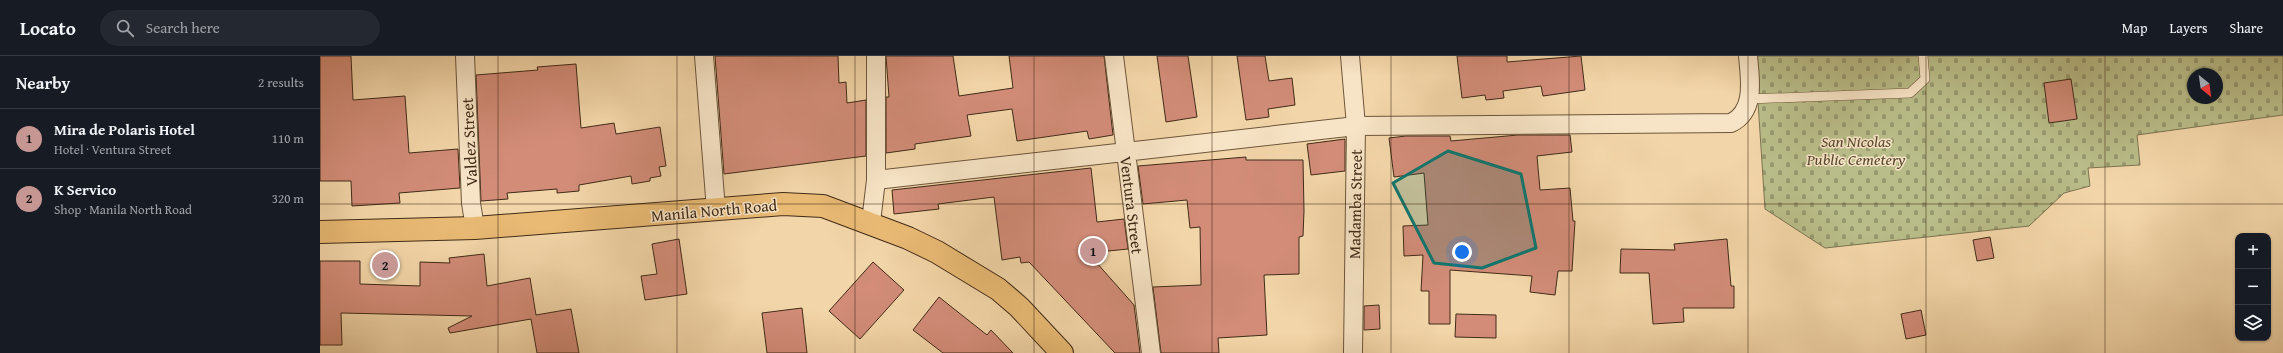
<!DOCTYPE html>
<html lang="en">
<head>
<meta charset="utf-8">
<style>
	:root { --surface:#171b24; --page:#242831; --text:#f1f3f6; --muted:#9ea1a6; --line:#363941; --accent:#c59692 }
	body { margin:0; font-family:"Gentium Book Plus",serif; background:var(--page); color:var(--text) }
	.controls { position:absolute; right:12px; bottom:12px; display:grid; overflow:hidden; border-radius:8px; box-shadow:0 1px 3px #0004 }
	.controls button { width:36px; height:36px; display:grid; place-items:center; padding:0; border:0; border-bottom:1px solid var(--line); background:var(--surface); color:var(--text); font:20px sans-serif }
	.compass { position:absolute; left:1867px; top:12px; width:36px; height:36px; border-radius:50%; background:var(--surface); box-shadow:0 1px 3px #0004; rotate:151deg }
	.you { position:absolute; left:1142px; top:196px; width:14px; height:14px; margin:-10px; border:3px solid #fff; border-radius:50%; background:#1a73e8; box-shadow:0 0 0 6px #1a73e833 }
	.badge { display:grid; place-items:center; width:26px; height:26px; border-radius:50%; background:var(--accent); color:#111; font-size:13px; font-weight:700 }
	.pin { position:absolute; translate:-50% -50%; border:2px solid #fff; box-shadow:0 1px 4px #0006 }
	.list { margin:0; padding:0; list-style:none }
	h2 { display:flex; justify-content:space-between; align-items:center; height:52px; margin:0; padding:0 16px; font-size:17px }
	h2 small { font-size:13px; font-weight:400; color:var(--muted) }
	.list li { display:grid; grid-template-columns:26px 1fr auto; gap:12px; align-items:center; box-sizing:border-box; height:60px; padding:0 16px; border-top:1px solid var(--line) }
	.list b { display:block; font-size:15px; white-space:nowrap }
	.list p { margin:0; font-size:13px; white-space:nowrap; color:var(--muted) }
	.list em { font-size:13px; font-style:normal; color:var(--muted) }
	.icon { flex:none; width:22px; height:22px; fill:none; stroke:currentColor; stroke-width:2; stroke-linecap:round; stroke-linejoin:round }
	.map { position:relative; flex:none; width:1963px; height:297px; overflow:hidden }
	header { display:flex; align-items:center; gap:24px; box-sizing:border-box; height:56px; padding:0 20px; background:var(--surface); border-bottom:1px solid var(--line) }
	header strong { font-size:19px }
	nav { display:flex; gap:22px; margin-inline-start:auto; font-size:14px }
	.search { width:280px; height:36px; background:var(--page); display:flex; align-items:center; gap:10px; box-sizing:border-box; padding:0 14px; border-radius:22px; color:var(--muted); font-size:15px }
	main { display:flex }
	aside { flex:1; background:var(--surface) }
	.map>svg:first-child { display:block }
	.cemetery { fill:url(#cemetery-stones); stroke:#7d7450; fill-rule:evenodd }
	.building { fill:#d28c78; stroke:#412b17 }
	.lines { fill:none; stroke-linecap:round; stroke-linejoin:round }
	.service-casing { stroke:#6d563b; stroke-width:10 }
	.minor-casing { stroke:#6d563b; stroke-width:20 }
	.trunk-casing { stroke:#412b17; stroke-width:24 }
	.service { stroke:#f7e4c6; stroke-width:9 }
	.minor { stroke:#f7e4c6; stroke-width:18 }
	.trunk { stroke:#e9ba74; stroke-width:22 }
	.marked { fill:#0f766e; fill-opacity:0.2; stroke:#0f766e; stroke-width:3; stroke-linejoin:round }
	.grid { fill:none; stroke:#412b17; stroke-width:1; stroke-opacity:0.55 }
	.labels { text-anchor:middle; stroke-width:3; stroke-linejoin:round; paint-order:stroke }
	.park-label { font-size:16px; font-style:italic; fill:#59482e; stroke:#f7e4c6 }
	.street-label { font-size:16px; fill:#412b17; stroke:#f7e4c6 }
</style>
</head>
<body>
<header>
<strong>Locato</strong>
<div class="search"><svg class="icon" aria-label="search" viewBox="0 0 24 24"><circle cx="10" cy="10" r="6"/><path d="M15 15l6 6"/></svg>Search here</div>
<nav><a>Map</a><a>Layers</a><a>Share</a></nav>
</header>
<main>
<aside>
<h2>Nearby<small>2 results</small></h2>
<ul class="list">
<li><span class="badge">1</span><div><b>Mira de Polaris Hotel</b><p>Hotel · Ventura Street</p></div><em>110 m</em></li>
<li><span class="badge">2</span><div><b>K Servico</b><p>Shop · Manila North Road</p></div><em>320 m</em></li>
</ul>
</aside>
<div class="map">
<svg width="1963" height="297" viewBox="0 0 1963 297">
	<defs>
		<pattern id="cemetery-stones" width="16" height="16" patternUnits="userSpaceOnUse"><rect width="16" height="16" fill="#b9bd89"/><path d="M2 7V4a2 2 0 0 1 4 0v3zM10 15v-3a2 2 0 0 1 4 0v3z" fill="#989a6f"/></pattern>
	</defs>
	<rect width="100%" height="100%" fill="#f2d5a8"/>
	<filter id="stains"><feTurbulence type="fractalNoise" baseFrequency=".005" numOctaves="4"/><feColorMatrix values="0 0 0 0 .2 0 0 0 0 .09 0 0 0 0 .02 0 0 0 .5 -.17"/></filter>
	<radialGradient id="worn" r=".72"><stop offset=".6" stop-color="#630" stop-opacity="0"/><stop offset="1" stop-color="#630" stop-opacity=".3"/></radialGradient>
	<!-- cemetery -->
	<path class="cemetery" d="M1435,0H1963V59L1817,79L1820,109L1768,112L1770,130L1744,137L1709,170L1505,192L1445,153ZM1873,18H1897V42H1873Z"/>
	<!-- building -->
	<path class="building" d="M0,0H31L33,44L85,40L89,97L138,93L140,132L79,137L80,147L32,150L31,125H0Z
		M395,0H518L519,27L526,26L527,47L546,44V100L404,118Z
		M566,0H633L639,40L693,32L689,0H784L793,79L769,83L767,75L697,85L692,53L647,59L651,80L595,88V93L566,97V41H569Z
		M837,0H868L877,61L846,66Z
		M917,0H945L949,25L972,22L975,49L948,53L949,61L926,64Z
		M1137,0H1187V6L1261,0L1265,34L1223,40L1221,30L1183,35L1184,42L1166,44L1165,39L1142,42Z
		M256,8L261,72L294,67L296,78L340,71L346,110L339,111L341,120L330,122V125L312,128L311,120L259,129V135L237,137V133L187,137L188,143L161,145L156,19L218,14L217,11Z
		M1751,23L1757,63L1729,67L1724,27Z
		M1198,79H1250L1252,96L1217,100L1220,134L1250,132L1253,165H1255L1252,215H1238L1235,239L1210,236L1212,220L1130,214V268H1109V235H1101L1103,199L1084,200L1083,170L1108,169L1104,117L1074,121L1069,82L1086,80H1130L1131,85Z
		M1025,83V115L991,119L987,88Z
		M926,101V104H983L984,155L983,180L979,181V218L944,219L947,279L898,282L899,297H841L833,231L881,229L880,171L870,172L867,144L823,148L818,110Z
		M771,112L777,166L804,163L808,193L768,197L814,249L820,297H795L709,206L701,207L700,201L682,204L674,141L618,148L619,153L574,158L572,134Z
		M1670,181L1674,202L1657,205L1653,184Z
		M359,183L367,238L325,244L321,220L337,218L332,188Z
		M1407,183L1411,230H1414V252H1363L1364,266L1333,268L1329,217H1300L1301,193L1355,194L1354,188Z
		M164,198L167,230L210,222L216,259L251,253L259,297H217L211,263L130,277L128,272L152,260L21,257L22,289H0V205H40V228L100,230V206L130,207L129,202Z
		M553,206L584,234L540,283L509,255Z
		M619,241L667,279L671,274L693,297H623L593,274Z
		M1059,249L1060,273L1044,274V250Z
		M482,252L487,297H447L442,257Z
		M1601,254L1606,279L1586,283L1581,258Z
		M1136,258L1176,259V282L1135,281Z"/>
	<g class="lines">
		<defs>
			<path id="service" d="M1428,43L1590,37L1605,23L1603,0"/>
			<path id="minor" d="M145,0L151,147L155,172
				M384,0L396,154
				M794,0L831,297
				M1030,0L1036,70L1033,297
				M556,124L1036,70L1411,67C1436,55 1430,23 1428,0
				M551,166L556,124V0"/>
			<path id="trunk" d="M0,176L155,172L463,148L503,150L588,182L617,196L678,233L699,251L742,297"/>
		</defs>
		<!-- service casing -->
		<use href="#service" class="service-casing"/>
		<!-- minor casing -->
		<use href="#minor" class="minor-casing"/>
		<!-- trunk casing -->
		<use href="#trunk" class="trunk-casing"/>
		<!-- service -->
		<use href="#service" class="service"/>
		<!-- minor -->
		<use href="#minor" class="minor"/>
		<!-- trunk -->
		<use href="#trunk" class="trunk"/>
	</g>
	<!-- marked area -->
	<path class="marked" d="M1128,95L1201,118L1216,192L1162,212L1114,207L1073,127Z"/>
	<!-- grid -->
	<path class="grid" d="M178,0V297M357,0V297M535,0V297M714,0V297M892,0V297M1071,0V297M1249,0V297M1428,0V297M1606,0V297M1785,0V297M0,148H1963"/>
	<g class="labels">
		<!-- park labels -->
		<g class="park-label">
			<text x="1536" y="91">San Nicolas<tspan x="1536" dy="18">Public Cemetery</tspan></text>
		</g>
		<!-- street labels -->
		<g class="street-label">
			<text transform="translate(149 86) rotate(-93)" y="6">Valdez Street</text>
			<text transform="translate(1035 148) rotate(-89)" y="6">Madamba Street</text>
			<text transform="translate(812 149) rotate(83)" y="6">Ventura Street</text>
			<text transform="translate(394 154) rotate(-5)" y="6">Manila North Road</text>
		</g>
	</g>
	<rect width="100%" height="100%" filter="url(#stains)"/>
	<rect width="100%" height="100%" fill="url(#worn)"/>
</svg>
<div class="controls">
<button>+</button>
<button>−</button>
<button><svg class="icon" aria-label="layers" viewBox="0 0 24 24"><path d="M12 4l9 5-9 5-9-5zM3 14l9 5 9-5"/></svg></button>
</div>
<svg class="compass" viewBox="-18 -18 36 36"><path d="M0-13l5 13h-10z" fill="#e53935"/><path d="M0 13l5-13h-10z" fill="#9ea1a6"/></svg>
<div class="you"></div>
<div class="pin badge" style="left:773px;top:195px">1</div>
<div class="pin badge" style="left:65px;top:209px">2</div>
</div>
</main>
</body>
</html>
